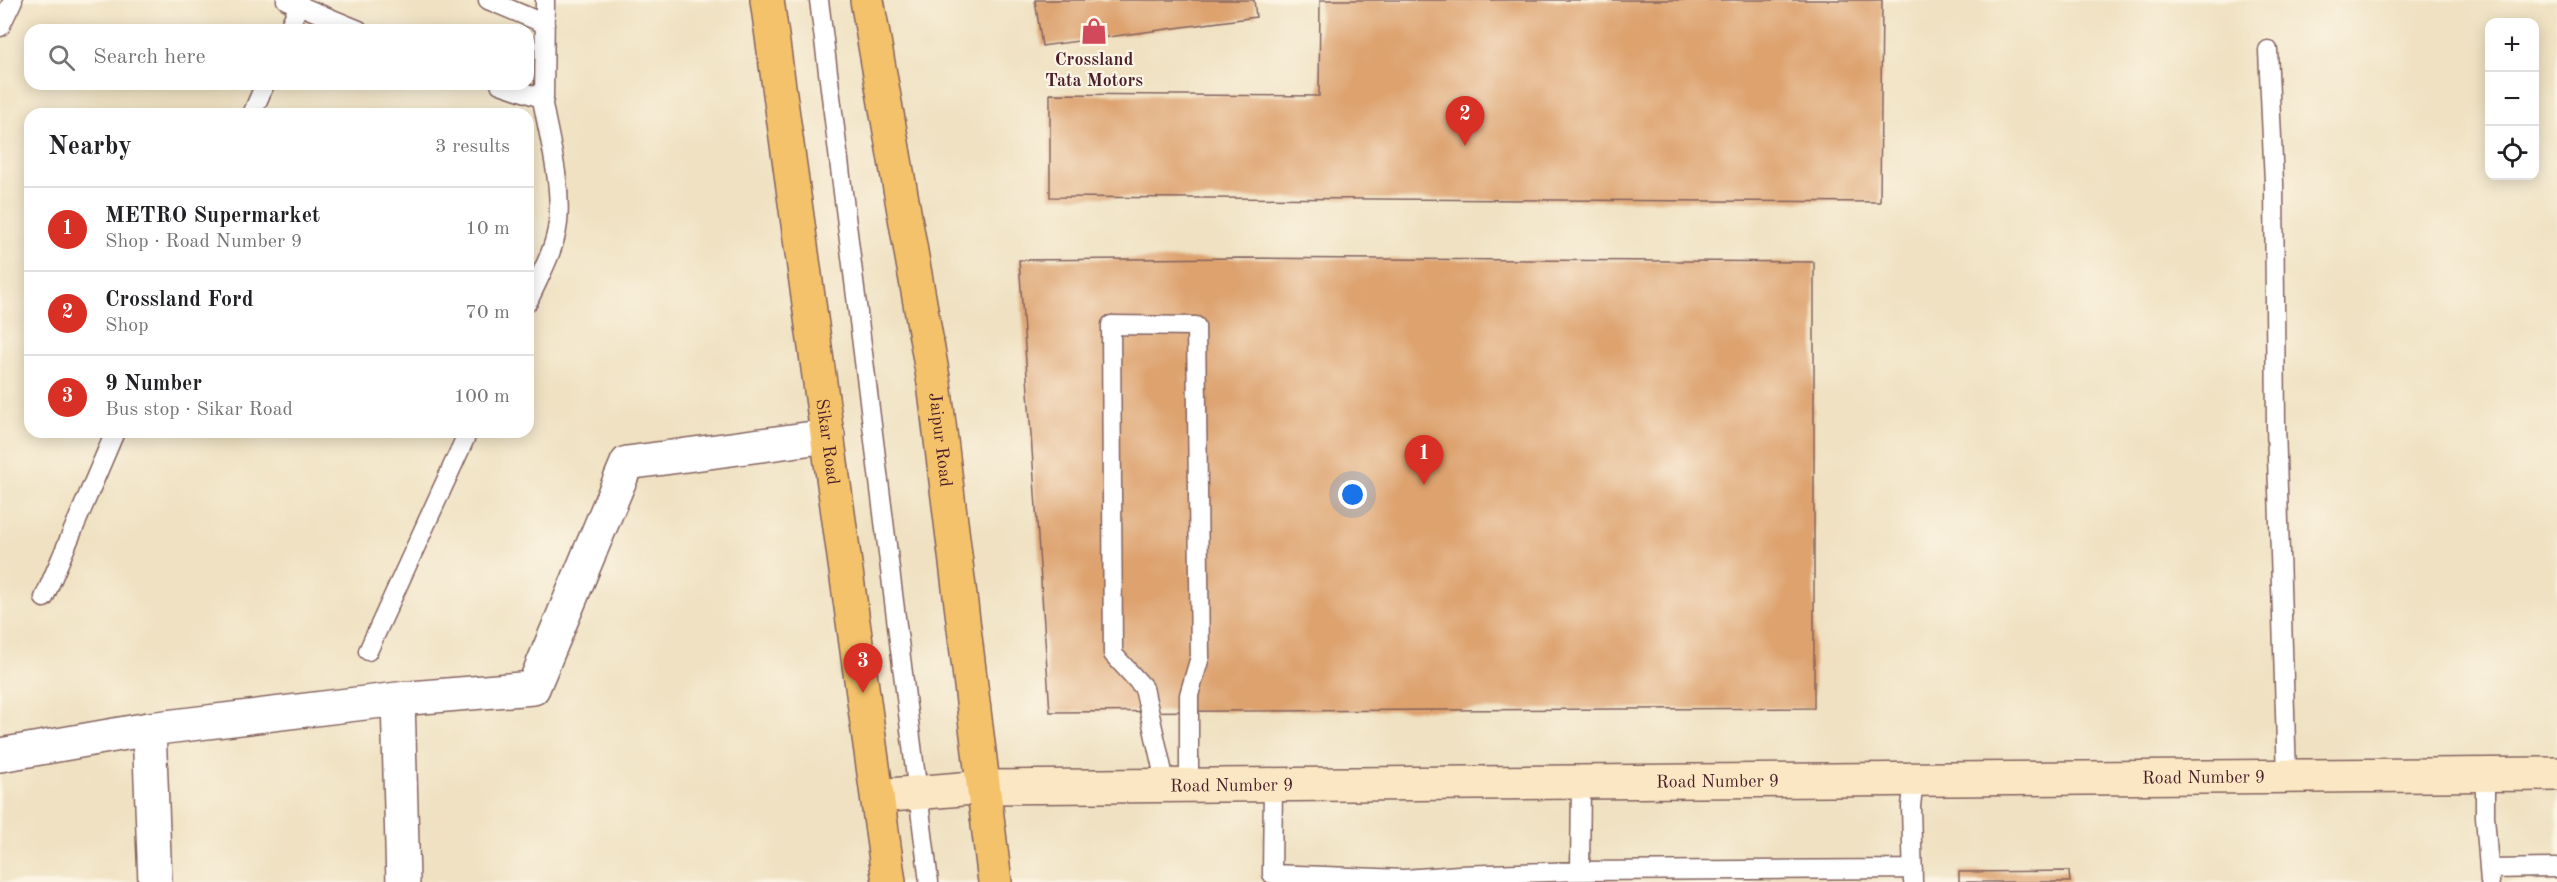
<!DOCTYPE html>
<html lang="en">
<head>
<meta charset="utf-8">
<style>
	:root { --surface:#fff; --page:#f2f2f2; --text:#202124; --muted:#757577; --line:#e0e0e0; --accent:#d93025 }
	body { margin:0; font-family:"Old Standard TT",serif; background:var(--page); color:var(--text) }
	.controls { position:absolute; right:18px; top:18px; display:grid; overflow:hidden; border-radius:12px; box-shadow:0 3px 15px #0003 }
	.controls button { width:54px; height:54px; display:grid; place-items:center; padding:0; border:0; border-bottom:2px solid var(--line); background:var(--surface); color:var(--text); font:30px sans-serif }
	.you { position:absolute; left:1353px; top:495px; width:21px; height:21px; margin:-15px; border:4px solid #fff; border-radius:50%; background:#1a73e8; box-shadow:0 0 0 9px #1a73e833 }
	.badge { display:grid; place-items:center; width:39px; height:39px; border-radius:50%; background:var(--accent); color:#fff; font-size:20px; font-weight:700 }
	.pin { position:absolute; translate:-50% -50px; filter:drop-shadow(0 2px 3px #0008) }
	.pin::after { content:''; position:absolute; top:32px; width:21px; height:18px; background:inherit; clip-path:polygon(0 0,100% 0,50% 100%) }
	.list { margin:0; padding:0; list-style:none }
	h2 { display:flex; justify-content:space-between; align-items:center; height:78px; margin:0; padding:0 24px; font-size:26px }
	h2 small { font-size:20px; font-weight:400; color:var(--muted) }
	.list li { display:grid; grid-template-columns:39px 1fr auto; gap:18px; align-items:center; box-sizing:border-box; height:84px; padding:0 24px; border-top:2px solid var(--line) }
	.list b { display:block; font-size:22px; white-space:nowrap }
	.list p { margin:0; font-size:20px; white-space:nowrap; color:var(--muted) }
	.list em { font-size:20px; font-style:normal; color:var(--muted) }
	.icon { flex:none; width:33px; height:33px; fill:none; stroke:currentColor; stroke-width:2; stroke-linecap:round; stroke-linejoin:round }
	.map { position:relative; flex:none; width:2557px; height:882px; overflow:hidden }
	.search { position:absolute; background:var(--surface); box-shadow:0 3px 15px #0003; left:24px; top:24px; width:510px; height:66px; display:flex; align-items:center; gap:15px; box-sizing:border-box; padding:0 21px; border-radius:18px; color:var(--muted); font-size:22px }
	.panel { position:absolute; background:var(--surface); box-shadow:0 3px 15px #0003; left:24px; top:108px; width:510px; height:330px; border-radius:18px }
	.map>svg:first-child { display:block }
	.building { fill:#dda26e }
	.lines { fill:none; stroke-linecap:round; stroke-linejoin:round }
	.lane-casing { stroke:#846360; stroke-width:21 }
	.street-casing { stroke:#846360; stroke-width:36 }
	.secondary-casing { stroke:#846360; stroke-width:36 }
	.primary-casing { stroke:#846360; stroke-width:36 }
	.lane { stroke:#fff; stroke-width:18 }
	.street { stroke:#fff; stroke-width:33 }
	.secondary { stroke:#fbe7c3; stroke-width:33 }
	.primary { stroke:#f4c26a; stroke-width:33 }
	.labels { text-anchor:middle; stroke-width:4.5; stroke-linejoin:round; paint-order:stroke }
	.poi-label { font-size:18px; font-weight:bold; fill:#4a1f2b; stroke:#fcf5e5 }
	.street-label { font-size:18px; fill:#4a1f2b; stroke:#fcf5e5 }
</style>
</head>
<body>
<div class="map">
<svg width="2557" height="882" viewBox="0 0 2557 882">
	<rect width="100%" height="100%" fill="#fcf5e5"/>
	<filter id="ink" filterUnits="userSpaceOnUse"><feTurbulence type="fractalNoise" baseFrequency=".0167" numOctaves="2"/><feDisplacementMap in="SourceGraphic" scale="12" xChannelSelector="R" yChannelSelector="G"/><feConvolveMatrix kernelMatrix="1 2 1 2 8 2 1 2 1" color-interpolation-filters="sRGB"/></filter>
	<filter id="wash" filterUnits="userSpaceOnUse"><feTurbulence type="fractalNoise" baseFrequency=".008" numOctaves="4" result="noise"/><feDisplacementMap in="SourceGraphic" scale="24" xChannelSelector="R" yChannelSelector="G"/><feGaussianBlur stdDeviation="1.35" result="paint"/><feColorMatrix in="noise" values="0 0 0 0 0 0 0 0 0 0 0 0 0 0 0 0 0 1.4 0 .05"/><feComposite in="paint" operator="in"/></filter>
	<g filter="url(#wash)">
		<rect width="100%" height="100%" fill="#efe1c1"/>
		<g id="blocks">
			<!-- building -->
			<path class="building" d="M1035,0H1254L1256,17L1042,46Z
				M1320,0H1882L1880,202L1050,197V94L1319,96Z
				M1243,258L1814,262V708L1050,712L1019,260Z
				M2069,871L2070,882H1959V872Z"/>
		</g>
	</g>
	<g filter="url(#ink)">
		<use href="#blocks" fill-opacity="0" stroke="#846360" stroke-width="1.5"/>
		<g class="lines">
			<defs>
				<path id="lane" d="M286,0L359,30
					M488,0L545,24
					M819,0L929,882
					M0,27L13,0
					M288,30L299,5
					M2268,50L2274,183L2276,426L2287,776
					M500,84L544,99L545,0
					M252,114L265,84
					M528,302C539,277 555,250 558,223C562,183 549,139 542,99
					M44,598L115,432
					M368,651L468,432
					M2485,775V816L2490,882
					M1273,785L1272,874L1404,879L1459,875L1458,882
					M1166,786L1144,688L1113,654L1111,325L1196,326L1200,657L1189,695V786
					M2490,869L2557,868
					M1580,871L1913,869
					M1459,875L1580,871L1581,783
					M1913,882L1911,806L1914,780"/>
				<path id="street" d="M398,699L403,882
					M149,729L155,882
					M0,755L149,729L398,699L533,688L627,463L828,436"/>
				<g id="secondary">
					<path id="s1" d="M878,796L985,787L2557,774"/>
				</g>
				<g id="primary">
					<path id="s2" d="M767,0L889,882"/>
					<path id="s3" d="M867,0L934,383L995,882"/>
				</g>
			</defs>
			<!-- lane casing -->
			<use href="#lane" class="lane-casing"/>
			<!-- street casing -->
			<use href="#street" class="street-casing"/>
			<!-- secondary casing -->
			<use href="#secondary" class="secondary-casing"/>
			<!-- primary casing -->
			<use href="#primary" class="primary-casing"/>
			<!-- lane -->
			<use href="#lane" class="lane"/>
			<!-- street -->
			<use href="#street" class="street"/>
			<!-- secondary -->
			<use href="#secondary" class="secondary"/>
			<!-- primary -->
			<use href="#primary" class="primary"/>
		</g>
	</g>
	<!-- icons -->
	<defs>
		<symbol id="shop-bare" viewBox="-9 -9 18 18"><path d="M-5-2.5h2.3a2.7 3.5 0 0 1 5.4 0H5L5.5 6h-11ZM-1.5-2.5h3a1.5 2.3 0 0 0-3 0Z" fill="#d1495b" stroke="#fcf5e5" stroke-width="2.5" paint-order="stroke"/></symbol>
	</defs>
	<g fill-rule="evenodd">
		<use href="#shop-bare" x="1075" y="12" width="38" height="38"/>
	</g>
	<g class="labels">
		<!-- poi labels -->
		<g class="poi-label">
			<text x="1094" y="65">Crossland<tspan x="1094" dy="21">Tata Motors</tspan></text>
		</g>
		<!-- street labels -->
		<g class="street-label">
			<text dy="6" stroke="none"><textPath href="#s3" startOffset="446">Jaipur Road</textPath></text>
			<text dy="6" stroke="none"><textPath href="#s2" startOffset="446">Sikar Road</textPath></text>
			<text dy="6" stroke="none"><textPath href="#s1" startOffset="1326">Road Number 9</textPath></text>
			<text dy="6" stroke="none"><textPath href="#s1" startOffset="840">Road Number 9</textPath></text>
			<text dy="6" stroke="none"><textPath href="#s1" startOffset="354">Road Number 9</textPath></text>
		</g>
	</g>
</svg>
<div class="controls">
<button>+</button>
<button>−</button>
<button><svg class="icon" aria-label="locate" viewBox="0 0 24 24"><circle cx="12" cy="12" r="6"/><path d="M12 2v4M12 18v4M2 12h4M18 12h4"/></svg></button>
</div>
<div class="you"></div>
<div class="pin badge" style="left:1424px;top:485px">1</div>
<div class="pin badge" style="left:1465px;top:146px">2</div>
<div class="pin badge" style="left:863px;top:693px">3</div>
<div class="search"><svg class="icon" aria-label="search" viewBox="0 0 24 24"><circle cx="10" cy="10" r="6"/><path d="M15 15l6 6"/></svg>Search here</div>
<section class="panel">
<h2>Nearby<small>3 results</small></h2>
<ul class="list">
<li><span class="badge">1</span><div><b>METRO Supermarket</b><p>Shop · Road Number 9</p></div><em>10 m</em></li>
<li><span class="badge">2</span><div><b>Crossland Ford</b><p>Shop</p></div><em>70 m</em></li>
<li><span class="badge">3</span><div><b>9 Number</b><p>Bus stop · Sikar Road</p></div><em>100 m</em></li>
</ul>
</section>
</div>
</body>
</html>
